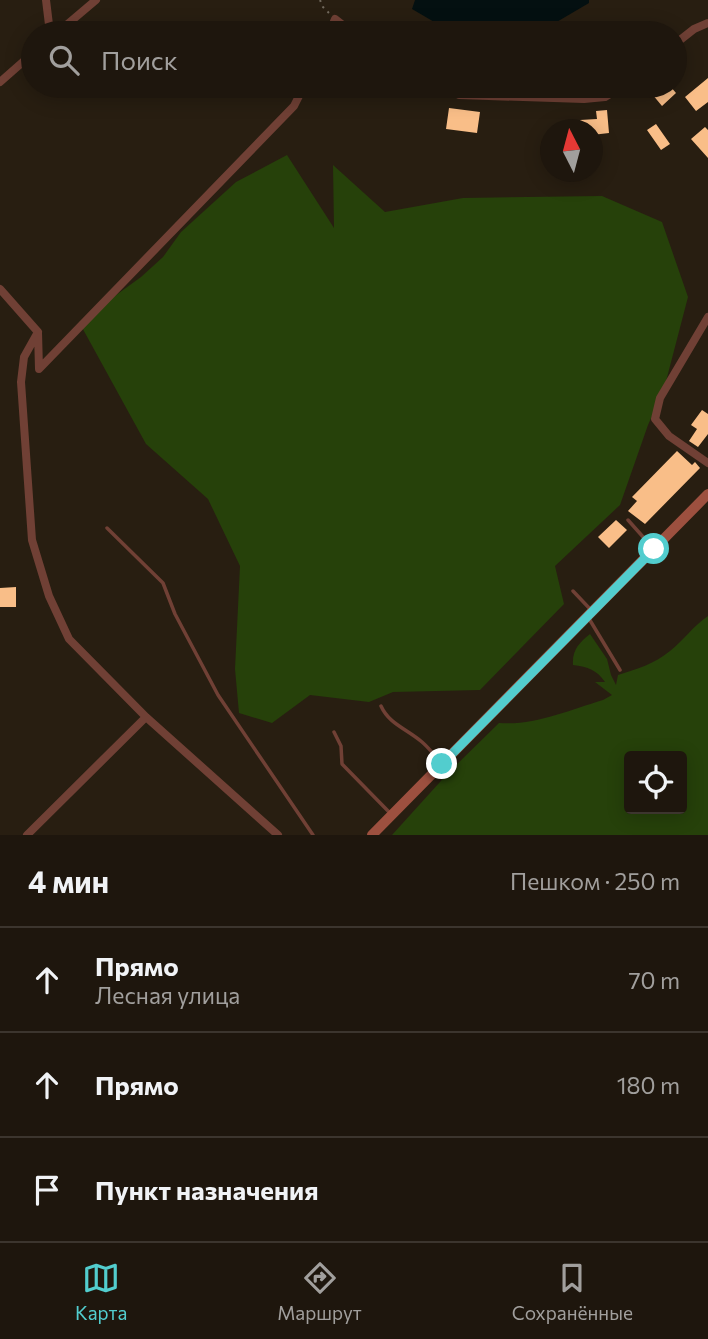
<!DOCTYPE html>
<html lang="ru">
<head>
<meta charset="utf-8">
<style>
	:root { --surface:#1e160d; --page:#2b231b; --text:#f1f3f6; --muted:#a19f9d; --line:#3c352e; --accent:#52cdce }
	body { margin:0; font-family:Commissioner,sans-serif; background:var(--page); color:var(--text) }
	.controls { position:absolute; right:21px; bottom:21px; display:grid; overflow:hidden; border-radius:7px; box-shadow:0 4px 18px #0003 }
	.controls button { width:63px; height:63px; display:grid; place-items:center; padding:0; border:0; border-bottom:2px solid var(--line); background:var(--surface); color:var(--text); font:35px sans-serif }
	.compass { position:absolute; left:540px; top:119px; width:63px; height:63px; border-radius:50%; background:var(--surface); box-shadow:0 4px 18px #0003; rotate:354deg }
	.stop { position:absolute; width:21px; height:21px; margin:-16px; border:5px solid #52cdce; border-radius:50%; background:#fff }
	.stop.end { background:#52cdce; border-color:#fff; box-shadow:0 2px 7px #0008 }
	.list { margin:0; padding:0; list-style:none }
	h2 { display:flex; justify-content:space-between; align-items:center; height:91px; margin:0; padding:0 28px; font-size:30px }
	h2 small { font-size:23px; font-weight:400; color:var(--muted) }
	.list li { display:grid; grid-template-columns:46px 1fr auto; gap:21px; align-items:center; box-sizing:border-box; height:105px; padding:0 28px; border-top:2px solid var(--line) }
	.list b { display:block; font-size:26px; white-space:nowrap }
	.list p { margin:0; font-size:23px; white-space:nowrap; color:var(--muted) }
	.list em { font-size:23px; font-style:normal; color:var(--muted) }
	.icon { flex:none; width:38px; height:38px; fill:none; stroke:currentColor; stroke-width:2; stroke-linecap:round; stroke-linejoin:round }
	.map { position:relative; flex:none; width:708px; height:835px; overflow:hidden }
	.search { position:absolute; background:var(--surface); box-shadow:0 4px 18px #0003; left:21px; right:21px; top:21px; height:77px; display:flex; align-items:center; gap:18px; box-sizing:border-box; padding:0 24px; border-radius:38px; color:var(--muted); font-size:26px }
	.sheet { height:406px; background:var(--surface) }
	nav { display:flex; justify-content:space-around; align-items:center; box-sizing:border-box; height:98px; border-top:2px solid var(--line); background:var(--surface); font-size:19px; color:var(--muted) }
	nav a { display:grid; justify-items:center; gap:4px }
	nav .on { color:var(--accent) }
	.map>svg:first-child { display:block }
	.green { fill:#26410a; fill-rule:evenodd }
	.water { fill:#041011 }
	.building { fill:#f9be88 }
	.lines { fill:none; stroke-linecap:round; stroke-linejoin:round }
	.path { stroke:#726a5e; stroke-width:2; stroke-dasharray:2 5; stroke-linecap:butt }
	.lane { stroke:#704035; stroke-width:3.5 }
	.street { stroke:#704035; stroke-width:8 }
	.secondary { stroke:#9d503f; stroke-width:10 }
	.route { stroke:#52cdce; stroke-width:9 }
</style>
</head>
<body>
<div class="map">
<svg width="708" height="835" viewBox="0 0 708 835">
	<rect width="100%" height="100%" fill="#281e11"/>
	<!-- green -->
	<path class="green" d="M287,155L334,228L333,165L385,212L463,198L602,196L662,222L688,297L664,389L648,425L620,505L555,566L564,604L480,690L393,692L369,702L310,695L272,723L239,713L235,669L240,566L208,499L146,444L79,322L141,277L163,257L181,232L236,182Z
		M708,616V835H392L449,772L499,723C534,726 569,710 603,700L612,695L595,682H605C597,670 588,667 573,665C572,650 579,643 590,634L607,659L611,675L616,685L618,675C637,669 654,664 670,651C684,640 693,626 708,616ZM629,756H682V809H629Z"/>
	<!-- water -->
	<path class="water" d="M415,0H589V3L538,33H453L412,9Z"/>
	<!-- building -->
	<path class="building" d="M708,78V102L696,111L685,97Z
		M662,86H670L676,93L662,106L652,94Z
		M449,108L480,112L477,133L446,129Z
		M607,110L609,133L592,135V130H581L580,120L597,119L596,111Z
		M656,124L670,144L661,150L647,130Z
		M705,127L708,130V158L691,139Z
		M702,410L708,414V434L698,447L689,441L697,429L691,425Z
		M677,451L692,465L695,462L700,468L645,524L628,511L637,501L632,497Z
		M616,520L627,530L609,548L598,537Z
		M16,587V607H0V588Z"/>
	<g class="lines">
		<!-- path -->
		<path class="path" d="M320,0L323,7L329,13"/>
		<!-- lane -->
		<path class="lane" d="M628,520L652,547
			M107,528L163,583L175,614L218,695L313,835
			M573,591L591,610
			M588,617L620,670
			M381,706C389,724 407,729 422,742C429,748 434,755 441,762
			M334,732L341,746L342,764L390,813"/>
		<!-- street -->
		<path class="street" d="M46,0L50,33
			M57,33L96,0
			M329,33L335,19L353,33
			M675,44L694,29L708,23
			M0,82L33,53
			M442,86L459,95L584,99L605,97L623,86
			M0,289L38,332L39,369L294,106L304,86
			M708,317L660,398L655,419L669,436L708,463
			M38,332L24,357L21,382L32,540L49,596L69,639L146,717L278,835
			M27,835L146,717"/>
		<!-- secondary -->
		<path class="secondary" d="M372,835L708,494"/>
	</g>
	<g class="lines">
		<!-- route -->
		<path class="route" d="M442,764L654,549"/>
	</g>
</svg>
<div class="controls">
<button><svg class="icon" aria-label="locate" viewBox="0 0 24 24"><circle cx="12" cy="12" r="6"/><path d="M12 2v4M12 18v4M2 12h4M18 12h4"/></svg></button>
</div>
<svg class="compass" viewBox="-18 -18 36 36"><path d="M0-13l5 13h-10z" fill="#e53935"/><path d="M0 13l5-13h-10z" fill="#a19f9d"/></svg>
<div class="stop" style="left:654px;top:549px"></div>
<div class="stop end" style="left:442px;top:764px"></div>
<div class="search"><svg class="icon" aria-label="search" viewBox="0 0 24 24"><circle cx="10" cy="10" r="6"/><path d="M15 15l6 6"/></svg>Поиск</div>
</div>
<section class="sheet">
<h2>4 мин<small>Пешком · 250 m</small></h2>
<ul class="list">
<li><svg class="icon" aria-label="ahead" viewBox="0 0 24 24"><path d="M12 20V5M6 11l6-6 6 6"/></svg><div><b>Прямо</b><p>Лесная улица</p></div><em>70 m</em></li>
<li><svg class="icon" aria-label="ahead" viewBox="0 0 24 24"><path d="M12 20V5M6 11l6-6 6 6"/></svg><div><b>Прямо</b></div><em>180 m</em></li>
<li><svg class="icon" aria-label="arrive" viewBox="0 0 24 24"><path d="M6 21V4h12l-3 4 3 4H6"/></svg><div><b>Пункт назначения</b></div></li>
</ul>
</section>
<nav>
<a class="on"><svg class="icon" aria-label="map" viewBox="0 0 24 24"><path d="M3 6l6-2 6 2 6-2v14l-6 2-6-2-6 2zM9 4v14M15 6v14"/></svg>Карта</a>
<a><svg class="icon" aria-label="directions" viewBox="0 0 24 24"><path d="M12 3l9 9-9 9-9-9zM9 14v-3h6M13 9l2 2-2 2"/></svg>Маршрут</a>
<a><svg class="icon" aria-label="saved" viewBox="0 0 24 24"><path d="M7 4h10v16l-5-4-5 4z"/></svg>Сохранённые</a>
</nav>
</body>
</html>
